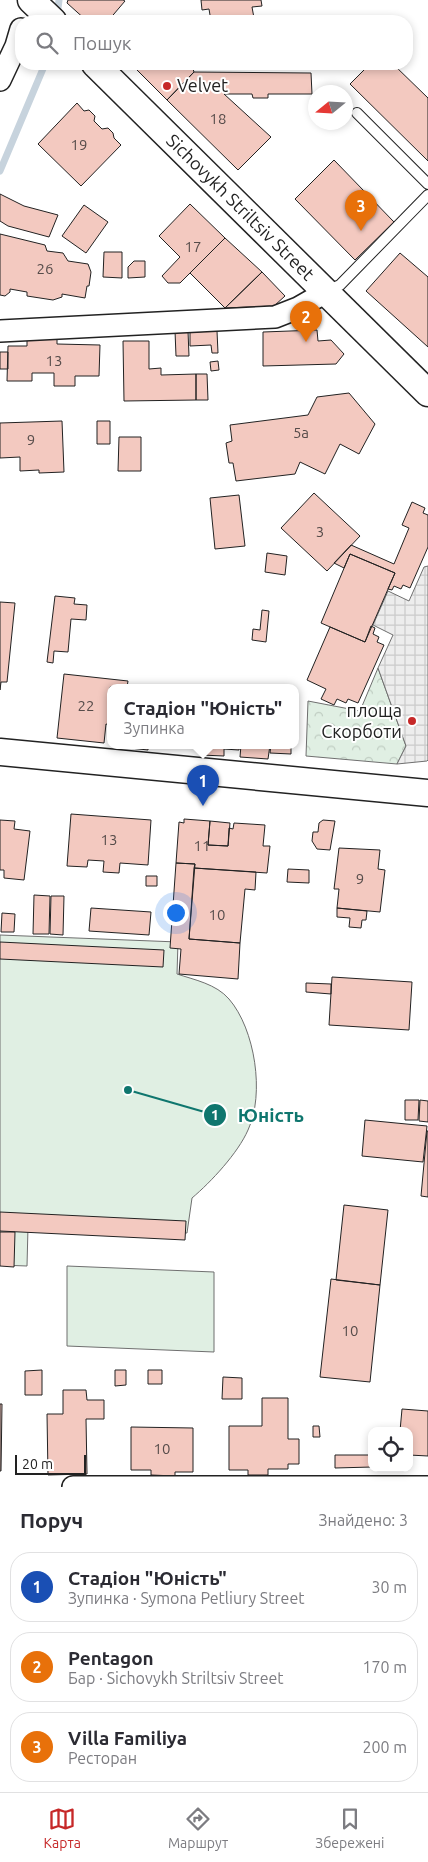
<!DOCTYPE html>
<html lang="uk">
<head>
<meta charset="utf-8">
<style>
	:root { --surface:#fff; --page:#f7f7f7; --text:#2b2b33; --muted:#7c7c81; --line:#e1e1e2; --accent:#c62828 }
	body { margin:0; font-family:Ubuntu,sans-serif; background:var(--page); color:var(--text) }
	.controls { position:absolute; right:15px; bottom:15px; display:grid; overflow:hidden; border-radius:10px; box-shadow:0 2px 8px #0003 }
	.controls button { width:45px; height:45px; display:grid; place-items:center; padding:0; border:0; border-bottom:1px solid var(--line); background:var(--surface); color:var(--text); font:25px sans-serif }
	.compass { position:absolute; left:308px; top:85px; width:45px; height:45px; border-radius:50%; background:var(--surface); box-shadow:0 2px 8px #0003; rotate:252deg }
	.scale { position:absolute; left:15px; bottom:12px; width:71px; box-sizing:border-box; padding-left:5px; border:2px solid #222; border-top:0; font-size:14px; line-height:18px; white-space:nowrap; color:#222; -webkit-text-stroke:4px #fff; paint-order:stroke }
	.you { position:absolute; left:175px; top:912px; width:18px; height:18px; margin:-12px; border:4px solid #fff; border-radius:50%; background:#1a73e8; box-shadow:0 0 0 8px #1a73e833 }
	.badge { display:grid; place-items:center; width:32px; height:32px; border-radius:50%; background:var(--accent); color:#fff; font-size:16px; font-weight:700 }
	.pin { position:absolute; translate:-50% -41px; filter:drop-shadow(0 1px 2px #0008) }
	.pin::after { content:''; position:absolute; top:26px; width:18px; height:15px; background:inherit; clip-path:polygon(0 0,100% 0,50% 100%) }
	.popup { position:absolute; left:107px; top:684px; width:192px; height:65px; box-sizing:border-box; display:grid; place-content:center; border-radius:10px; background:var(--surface); filter:drop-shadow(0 1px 4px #0005); font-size:16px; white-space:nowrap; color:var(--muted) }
	.popup b { font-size:19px; color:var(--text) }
	.popup::after { content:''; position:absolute; left:50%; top:100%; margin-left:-10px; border:10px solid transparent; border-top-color:var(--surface) }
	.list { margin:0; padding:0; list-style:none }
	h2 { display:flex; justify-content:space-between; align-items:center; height:65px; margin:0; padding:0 20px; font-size:21px }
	h2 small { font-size:16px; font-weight:400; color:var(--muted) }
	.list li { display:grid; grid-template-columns:32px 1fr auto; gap:15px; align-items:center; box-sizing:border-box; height:70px; margin:0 10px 10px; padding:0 10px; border:1px solid var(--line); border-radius:20px }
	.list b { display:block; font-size:19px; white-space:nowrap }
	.list p { margin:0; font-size:16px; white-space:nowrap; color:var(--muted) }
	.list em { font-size:16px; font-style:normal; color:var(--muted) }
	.icon { flex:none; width:28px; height:28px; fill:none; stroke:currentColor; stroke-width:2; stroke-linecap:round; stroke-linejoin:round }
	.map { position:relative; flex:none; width:428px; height:1487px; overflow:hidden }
	.search { position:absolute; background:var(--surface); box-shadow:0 2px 8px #0003; left:15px; right:15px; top:15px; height:55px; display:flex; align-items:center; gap:12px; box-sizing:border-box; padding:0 18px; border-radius:20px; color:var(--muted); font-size:19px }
	.sheet { height:305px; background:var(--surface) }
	nav { display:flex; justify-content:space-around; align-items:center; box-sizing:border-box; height:70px; border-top:1px solid var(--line); background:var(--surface); font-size:14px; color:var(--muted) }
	nav a { display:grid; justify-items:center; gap:2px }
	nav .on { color:var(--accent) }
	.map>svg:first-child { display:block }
	.forest { fill:url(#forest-crowns); stroke:#6f6f6f }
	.park { fill:#e0efe3; stroke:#6f6f6f }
	.plaza { fill:url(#plaza-grid); stroke:#6f6f6f }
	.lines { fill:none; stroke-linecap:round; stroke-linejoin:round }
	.stream { stroke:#c7d3dd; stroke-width:7 }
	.building { fill:#f3c9c0; stroke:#222 }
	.service-casing { stroke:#222; stroke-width:12 }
	.minor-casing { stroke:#222; stroke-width:24 }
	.tertiary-casing { stroke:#222; stroke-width:29 }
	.service { stroke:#fff; stroke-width:10 }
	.minor { stroke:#fff; stroke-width:21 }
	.tertiary { stroke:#fff; stroke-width:26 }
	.poi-dot { fill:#c62828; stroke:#fff; stroke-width:2 }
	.labels { text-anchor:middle; stroke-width:4; stroke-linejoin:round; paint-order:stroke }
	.number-label { font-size:15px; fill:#564c4a }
	.poi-label { font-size:18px; fill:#222; stroke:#fff; text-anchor:start }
	.street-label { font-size:18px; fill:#222; stroke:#fff }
	.leader { fill:none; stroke:#0f766e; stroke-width:2 }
	.callout-dot { fill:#0f766e; stroke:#fff; stroke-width:2 }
	.mark-label { font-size:15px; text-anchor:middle; font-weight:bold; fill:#fff }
	.callout-label { font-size:19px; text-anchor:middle; font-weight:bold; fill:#0f766e; stroke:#fff; stroke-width:4; stroke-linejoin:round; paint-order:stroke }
</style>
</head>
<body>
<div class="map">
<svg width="428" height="1487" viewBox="0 0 428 1487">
	<defs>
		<pattern id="forest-crowns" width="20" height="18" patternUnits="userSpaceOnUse" patternTransform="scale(1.25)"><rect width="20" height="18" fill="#e0efe3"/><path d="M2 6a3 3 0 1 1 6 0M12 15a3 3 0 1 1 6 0" fill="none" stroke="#c0cdc2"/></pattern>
		<pattern id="plaza-grid" width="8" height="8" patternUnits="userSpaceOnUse" patternTransform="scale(1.25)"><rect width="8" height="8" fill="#ededed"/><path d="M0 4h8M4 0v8" fill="none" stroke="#cbcbcb"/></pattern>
	</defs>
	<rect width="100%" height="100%" fill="#fff"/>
	<!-- forest -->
	<path class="forest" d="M378,668L406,746L397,764L306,756L308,701L360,711Z"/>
	<!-- park -->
	<path class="park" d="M0,935L178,942L177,974C195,980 216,984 229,999C255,1029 265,1094 248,1130C238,1153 211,1182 192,1198L187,1233L28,1227L27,1266L0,1265Z
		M67,1266L214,1272V1352L67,1346Z"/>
	<!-- plaza -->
	<path class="plaza" d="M428,566V760L427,761L397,764L406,746L378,668L393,635L373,625L388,591L409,601L424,567Z"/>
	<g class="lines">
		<!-- stream -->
		<path class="stream" d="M57,16L59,0
			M0,171L45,64"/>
	</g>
	<!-- building -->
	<path class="building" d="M68,0H123L125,1L108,21H87L67,3Z
		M201,0H261L262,6L252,7L254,18L211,21L209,9L202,10Z
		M139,64H188L193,69L194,72L167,100L135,68Z
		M206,64H223V68L206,69Z
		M370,64H393L428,98V161L350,84Z
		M194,72L311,73L312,94H268V98H253L252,94H224L271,137L238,170L167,100Z
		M77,103L84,111L89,110L95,116L94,121L102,129L108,128L113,133L114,138L121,145L81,186L38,144Z
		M334,160L394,222L355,260L295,199Z
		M0,194L24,206L58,215L49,237L8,226L0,221Z
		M190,204L225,238L180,283H168L162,276L180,257L159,236Z
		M84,205L108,222L86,253L62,236Z
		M0,234L45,245L47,251L63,253L68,261L88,264L91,272L89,286H87L85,298L62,294V297L53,300L27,296V292L10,289V292L5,296L0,295Z
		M225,238L262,272L225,308L190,273Z
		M104,252H122V278L103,277Z
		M400,253L428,277V347L366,291Z
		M134,261H145V277L128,278V267Z
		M262,272L285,296L274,306L225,308Z
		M317,330L318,341L331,340L344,354L336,364L263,366V332Z
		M175,331H188L189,356H176Z
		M217,331L218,353H212L211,345L190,346V332Z
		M27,338H57V344L100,345L99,376H75V386H54V373H32V381H7L8,346H27Z
		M123,341H149V369L161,368V375L196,374V400L124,401Z
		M0,352H8V369H0Z
		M218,361L219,370L211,371L210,362Z
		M196,374H207L208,400H196Z
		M349,393L375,424L359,454L340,444L325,474L300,462L295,474L236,481L233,463H229L226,443L232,441L230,425L308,415L317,397Z
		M62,421L64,472L39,473V470L20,471V457L0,458V423Z
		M97,421H110V444H97Z
		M119,437H141V471H118Z
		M314,493L360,536L327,571L281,528Z
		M239,495L245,546L215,549L210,498Z
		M412,502L425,508L423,513L428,515V547L410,588L403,585L401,589L394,586L392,590L388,589L395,573L350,554L344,568L334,563L351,545L394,564L409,528L402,525Z
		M267,553L287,556L285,575L265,572Z
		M350,554L395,573L365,642L321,623Z
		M55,596L75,598L74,604L87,605L86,620L71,619L68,652L54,651L53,663L47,662Z
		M0,602L15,603L7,682H1L0,690Z
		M262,610L269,611L266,642L252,640L253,629L260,630Z
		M371,626L375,628L373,634L379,637L377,642L384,645L358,703L348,699L346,703L337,699L334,705L321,699L326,689L307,680L330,627L365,642Z
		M64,674L128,681L127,687H110V725L106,724L104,743L57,738Z
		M130,745H148V750L130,748Z
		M184,745H240L239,750L224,749V756L201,755L202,747Z
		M241,745H270L268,759L240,757Z
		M271,745H291V754L270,753Z
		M71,814L151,820L148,865L120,863L119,873L103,872L104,861L88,860L87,867L67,866Z
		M184,819L210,821L208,845L228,846L229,828L233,829L234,823L265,825L263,846H270L267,873L194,868L195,864L176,863L179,822L184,823Z
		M0,820L15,821L14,829L30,831L24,880L4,878V870H0Z
		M323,820L335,821L330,850L317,849L312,841L313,832H318L319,823Z
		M210,821L230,823L228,846L208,845Z
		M339,848L380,850L378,869L385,870L380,912L337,908L339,889H334Z
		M176,863L195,864L189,939L240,943L238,979L179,974L181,949L170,948Z
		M194,868L256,872L255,890L245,889L240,943L189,939Z
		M288,869L309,870V883L287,882Z
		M146,876H157V886H146Z
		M34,895L50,896L49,934H33Z
		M51,896H64L63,935L50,934Z
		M91,908L151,912L149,935L89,931Z
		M337,908L367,911L366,920H362L361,928L349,927L350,918L337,917Z
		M2,913L15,914L14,932H1Z
		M0,942L164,950L163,967L0,959Z
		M332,977L412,982L409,1030L329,1025Z
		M306,983L331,984V994L306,992Z
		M405,1100H419L418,1120H405Z
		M420,1100L428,1101V1122L419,1121Z
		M365,1120L427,1126L423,1162L362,1156Z
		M427,1131H428V1197L421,1196Z
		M344,1205L388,1210L380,1285L336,1280Z
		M0,1212L186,1221L185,1240L0,1231Z
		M0,1232H15L14,1267L0,1266Z
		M331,1279L380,1285L370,1382L320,1377Z
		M42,1370V1395H25V1371Z
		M115,1370H126V1385L115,1386Z
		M148,1370H162V1384H148Z
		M223,1377L242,1378V1399H222Z
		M63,1390H86L87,1400H104V1419H86L87,1474L48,1475L47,1414H63Z
		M262,1398H288V1439H299V1464H288V1469H268V1475H248V1470H229V1426H262Z
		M0,1404H2L1,1471H0Z
		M402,1409L428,1411V1456L409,1455V1431H400Z
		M313,1426H319L320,1437H313Z
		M131,1427L193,1428V1472H175V1476L151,1475V1470H131Z
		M335,1455H372V1467L335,1468Z"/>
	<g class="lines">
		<defs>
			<path id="service" d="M357,113L428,184
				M326,291L340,285L428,195"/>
			<path id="minor" d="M0,80L16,46L21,29
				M0,331L275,317L298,308L326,292
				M73,1487H428"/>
			<g id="tertiary">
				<path d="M31,0L53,21"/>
				<path id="s1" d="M95,64L428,393"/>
				<path d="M0,752L428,793"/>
			</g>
		</defs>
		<!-- service casing -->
		<use href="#service" class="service-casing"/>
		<!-- minor casing -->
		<use href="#minor" class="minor-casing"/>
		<!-- tertiary casing -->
		<use href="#tertiary" class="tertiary-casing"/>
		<!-- service -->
		<use href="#service" class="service"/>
		<!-- minor -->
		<use href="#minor" class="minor"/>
		<!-- tertiary -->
		<use href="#tertiary" class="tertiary"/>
	</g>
	<!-- markers -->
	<g class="poi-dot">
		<circle cx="167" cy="86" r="5"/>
		<circle cx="412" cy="721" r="5"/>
	</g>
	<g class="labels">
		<!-- number labels -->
		<g class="number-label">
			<text x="218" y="124">18</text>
			<text x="79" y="150">19</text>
			<text x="193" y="252">17</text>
			<text x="45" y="274">26</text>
			<text x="54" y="366">13</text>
			<text x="301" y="438">5а</text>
			<text x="31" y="445">9</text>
			<text x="320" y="537">3</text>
			<text x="86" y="711">22</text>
			<text x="109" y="845">13</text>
			<text x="202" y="851">11</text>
			<text x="360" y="884">9</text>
			<text x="217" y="920">10</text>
			<text x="350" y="1336">10</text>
			<text x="162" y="1454">10</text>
		</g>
		<!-- poi labels -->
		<g class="poi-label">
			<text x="177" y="92">Velvet</text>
			<text x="402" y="717" text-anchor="end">площа<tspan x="402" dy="21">Скорботи</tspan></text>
		</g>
		<!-- street labels -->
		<g class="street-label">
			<text dy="6" stroke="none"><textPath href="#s1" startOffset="204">Sichovykh Striltsiv Street</textPath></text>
		</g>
	</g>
	<!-- callouts -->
	<path class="leader" d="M128 1090L215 1115"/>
	<g class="callout-dot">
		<circle cx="128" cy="1090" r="5"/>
		<circle cx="215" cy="1115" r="12"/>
	</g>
	<g class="mark-label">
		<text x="215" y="1120">1</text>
	</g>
	<g class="callout-label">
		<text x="271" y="1122">Юність</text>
	</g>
</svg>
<div class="controls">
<button><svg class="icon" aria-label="locate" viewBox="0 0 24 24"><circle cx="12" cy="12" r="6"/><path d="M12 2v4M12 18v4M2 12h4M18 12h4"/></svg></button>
</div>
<svg class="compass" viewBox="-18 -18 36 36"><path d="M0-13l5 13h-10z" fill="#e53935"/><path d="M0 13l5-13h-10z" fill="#7c7c81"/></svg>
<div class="scale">20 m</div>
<div class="you"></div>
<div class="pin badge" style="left:203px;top:806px;background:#1a4fb4">1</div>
<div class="popup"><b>Стадіон &quot;Юність&quot;</b>Зупинка</div>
<div class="pin badge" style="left:306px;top:342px;background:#e8710a">2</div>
<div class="pin badge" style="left:361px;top:231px;background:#e8710a">3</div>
<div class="search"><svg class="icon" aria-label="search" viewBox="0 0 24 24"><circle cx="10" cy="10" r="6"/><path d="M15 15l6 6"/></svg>Пошук</div>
</div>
<section class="sheet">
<h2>Поруч<small>Знайдено: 3</small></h2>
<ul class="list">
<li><span class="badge" style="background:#1a4fb4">1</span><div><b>Стадіон &quot;Юність&quot;</b><p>Зупинка · Symona Petliury Street</p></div><em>30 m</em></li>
<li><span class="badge" style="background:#e8710a">2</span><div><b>Pentagon</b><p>Бар · Sichovykh Striltsiv Street</p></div><em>170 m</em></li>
<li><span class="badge" style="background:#e8710a">3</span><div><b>Villa Familiya</b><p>Ресторан</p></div><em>200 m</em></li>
</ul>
</section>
<nav>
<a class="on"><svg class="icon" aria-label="map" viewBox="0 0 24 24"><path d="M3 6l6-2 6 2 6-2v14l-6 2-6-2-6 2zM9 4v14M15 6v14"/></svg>Карта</a>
<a><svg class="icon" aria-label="directions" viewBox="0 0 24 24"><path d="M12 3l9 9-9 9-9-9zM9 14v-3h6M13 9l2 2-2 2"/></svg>Маршрут</a>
<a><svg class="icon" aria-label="saved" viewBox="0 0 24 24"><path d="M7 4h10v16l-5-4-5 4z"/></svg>Збережені</a>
</nav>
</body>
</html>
